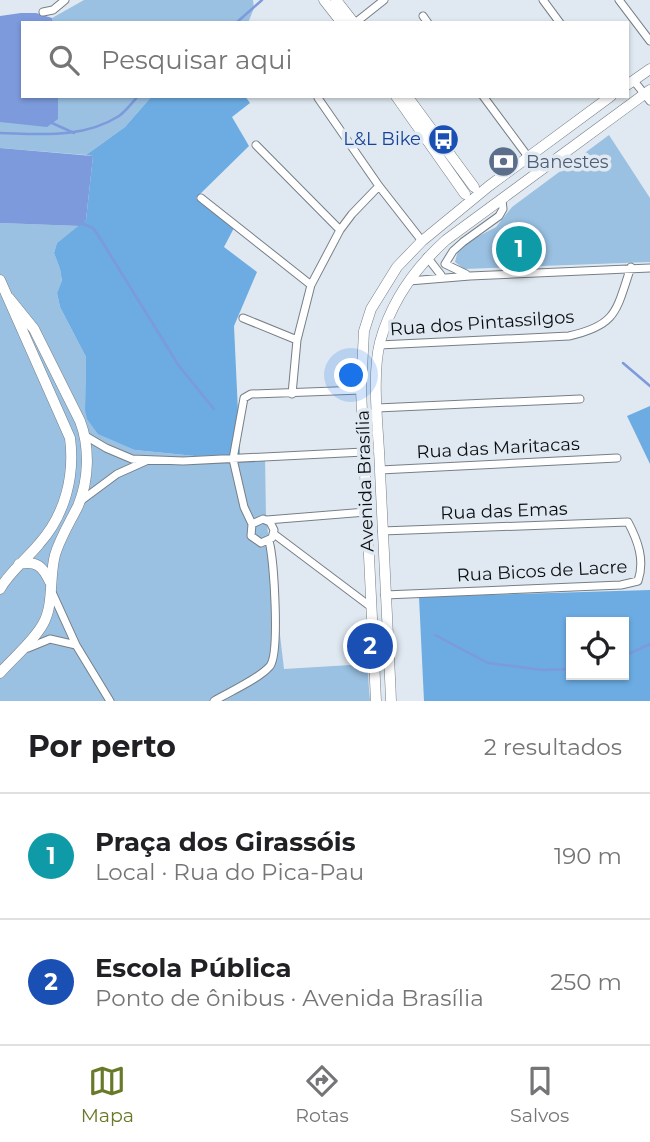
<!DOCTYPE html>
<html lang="pt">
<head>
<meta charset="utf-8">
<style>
	:root { --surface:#fff; --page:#f2f2f2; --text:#202124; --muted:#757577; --line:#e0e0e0; --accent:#687927 }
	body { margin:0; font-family:Montserrat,sans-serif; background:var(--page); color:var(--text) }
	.controls { position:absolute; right:21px; bottom:21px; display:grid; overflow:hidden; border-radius:0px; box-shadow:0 2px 5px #0004 }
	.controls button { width:63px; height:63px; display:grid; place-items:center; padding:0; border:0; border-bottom:2px solid var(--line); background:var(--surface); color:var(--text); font:35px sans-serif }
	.you { position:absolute; left:352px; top:376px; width:24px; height:24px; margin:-18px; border:5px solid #fff; border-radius:50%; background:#1a73e8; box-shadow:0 0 0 10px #1a73e833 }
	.badge { display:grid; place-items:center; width:46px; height:46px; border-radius:50%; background:var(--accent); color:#fff; font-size:23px; font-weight:700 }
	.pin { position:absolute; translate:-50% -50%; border:4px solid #fff; box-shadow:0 2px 7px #0006 }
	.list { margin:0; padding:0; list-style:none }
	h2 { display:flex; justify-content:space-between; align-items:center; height:91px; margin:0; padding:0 28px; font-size:30px }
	h2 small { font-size:23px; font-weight:400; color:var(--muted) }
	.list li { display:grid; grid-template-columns:46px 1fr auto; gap:21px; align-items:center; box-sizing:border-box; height:126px; padding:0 28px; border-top:2px solid var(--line) }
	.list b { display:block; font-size:26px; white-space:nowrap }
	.list p { margin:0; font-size:23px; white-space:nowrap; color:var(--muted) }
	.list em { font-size:23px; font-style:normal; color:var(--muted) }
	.icon { flex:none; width:38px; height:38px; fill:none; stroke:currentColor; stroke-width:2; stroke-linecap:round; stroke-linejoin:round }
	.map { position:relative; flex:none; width:650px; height:701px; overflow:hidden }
	.search { position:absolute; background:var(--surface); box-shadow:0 2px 5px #0004; left:21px; right:21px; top:21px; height:77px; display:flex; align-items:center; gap:18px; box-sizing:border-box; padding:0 24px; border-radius:0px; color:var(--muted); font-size:26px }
	.sheet { height:343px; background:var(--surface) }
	nav { display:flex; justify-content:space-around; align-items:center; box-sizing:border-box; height:98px; border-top:2px solid var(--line); background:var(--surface); font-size:19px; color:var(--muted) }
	nav a { display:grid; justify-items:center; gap:4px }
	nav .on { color:var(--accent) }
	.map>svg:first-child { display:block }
	.green { fill:#9ac1e2 }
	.forest { fill:#6cace2; fill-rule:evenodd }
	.water { fill:#7c9adc }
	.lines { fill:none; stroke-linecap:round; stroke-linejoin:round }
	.stream { stroke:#7c9adc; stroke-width:2.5 }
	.minor-casing { stroke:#777f86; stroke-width:9 }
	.tertiary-casing { stroke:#777f86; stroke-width:11 }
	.minor { stroke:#fff; stroke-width:7 }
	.tertiary { stroke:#fff; stroke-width:10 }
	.labels { text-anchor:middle; stroke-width:7; stroke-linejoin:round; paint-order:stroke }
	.transit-label { font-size:18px; fill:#164399; stroke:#e0e9f1; text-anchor:end }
	.service-label { font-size:18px; fill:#4e5e75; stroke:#e0e9f1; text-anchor:start }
	.street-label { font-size:18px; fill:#0c0f12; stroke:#e0e9f1 }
</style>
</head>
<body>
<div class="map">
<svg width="650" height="701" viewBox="0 0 650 701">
	<rect width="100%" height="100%" fill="#e0e9f1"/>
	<!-- green -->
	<path class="green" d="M84,0H253L254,8L248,23H53L52,18Z
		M58,96H152L125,127L86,155L0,148V122L58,119Z
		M609,135L650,198V262L464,269L455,262L458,250L464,244L496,227L512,207Z
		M0,223L80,226L57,243L54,253L60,269L62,282L57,293L60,307L86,357L85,410L135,450L195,456L265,455L266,516L284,669L367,664L370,701H0Z"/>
	<!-- forest -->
	<path class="forest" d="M152,96H245L250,103L232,117L249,146L196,198L234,228L224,247L257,272L234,326L240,455L195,456L135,450L98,434L87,419L85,410L86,357L60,307L57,293L62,281L60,269L54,253L57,243L86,220L93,156L86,155L125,127Z
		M650,406V464L627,416Z
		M650,590V701H424L419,597ZM624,622V675H571V622Z"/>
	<!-- water -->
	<path class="water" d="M21,13H36L52,18L53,23H23V96H58V119L47,127L0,122V16Z
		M0,148L93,156L86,220L80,226L0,223Z"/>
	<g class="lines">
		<!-- stream -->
		<path class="stream" d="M236,23L262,0
			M52,123L74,133
			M0,133C40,134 83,139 119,116C126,111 132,103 138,96
			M81,223L93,228L98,235L179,366L214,409
			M623,363L650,386
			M435,635L488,663L543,670L571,669
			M624,656L650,644"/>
		<defs>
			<path id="minor" d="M543,0L560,23
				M619,0L650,41
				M43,12L53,10L65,0
				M423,16L428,23
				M355,23L384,0
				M634,81L650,101
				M483,96L529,158
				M318,98L379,186L422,241
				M256,145L340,230
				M201,198L311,285
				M427,257L441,275
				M466,274L445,264L453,251L463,242L499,216L503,209L502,200
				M409,281L470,276L650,268
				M243,318L297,340
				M379,345L569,336C618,325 616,310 631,267
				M292,394L297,340L311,285L340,230L352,214L379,186
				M377,408L580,399
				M84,435L106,448L132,459L183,461L364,452
				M380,470L617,458
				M82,500L117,474L146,461
				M267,520L366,512
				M252,524L263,519L270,522L274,530L272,538L261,543L251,536L252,524L244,507L233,459L244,398L251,394L361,390
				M382,531L628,522C638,541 645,560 638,581L621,585L385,595
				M274,534L371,607
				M51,590L76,645L110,701
				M28,648L50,639L76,645
				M214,701C229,692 259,679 270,666C280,653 274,559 269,541"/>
			<path id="tertiary" d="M324,0L342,23
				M336,0L354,23
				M627,85L650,69
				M396,96L465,194
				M407,96L474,187
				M0,280L70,438C75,476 65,515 39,544C26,560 10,571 0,589
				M19,564C37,560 43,567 50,582
				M0,673C14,657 33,642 43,624C54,605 49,577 55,555C60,538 70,522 78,506C89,480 90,447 80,421L34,329L9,298
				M376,701L361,390L364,331L371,309L397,267L422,241L489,186L611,96
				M391,701C388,624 383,547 380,471C379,433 371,378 380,342C391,302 416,267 446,240L650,90"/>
		</defs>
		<!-- minor casing -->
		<use href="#minor" class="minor-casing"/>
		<!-- tertiary casing -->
		<use href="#tertiary" class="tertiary-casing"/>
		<!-- minor -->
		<use href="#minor" class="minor"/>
		<!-- tertiary -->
		<use href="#tertiary" class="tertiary"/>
	</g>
	<!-- icons -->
	<defs>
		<symbol id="bus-disc" viewBox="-11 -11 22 22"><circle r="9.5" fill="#1a4fb4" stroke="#e0e9f1"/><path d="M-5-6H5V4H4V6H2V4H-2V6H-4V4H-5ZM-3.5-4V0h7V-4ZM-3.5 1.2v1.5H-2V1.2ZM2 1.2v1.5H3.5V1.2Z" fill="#fff"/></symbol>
		<symbol id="bank-disc" viewBox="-11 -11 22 22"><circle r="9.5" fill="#5c6f8a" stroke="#e0e9f1"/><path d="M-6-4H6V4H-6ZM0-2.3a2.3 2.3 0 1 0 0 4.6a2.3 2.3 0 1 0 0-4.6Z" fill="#fff"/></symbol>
	</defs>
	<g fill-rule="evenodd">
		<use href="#bus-disc" x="426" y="122" width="35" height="35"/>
		<use href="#bank-disc" x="486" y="144" width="35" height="35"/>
	</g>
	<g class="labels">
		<!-- transit labels -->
		<g class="transit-label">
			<text x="421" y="145">L&amp;L Bike</text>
		</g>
		<!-- service labels -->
		<g class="service-label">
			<text x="526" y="168">Banestes</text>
		</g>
		<!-- street labels -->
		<g class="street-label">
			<text transform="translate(482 323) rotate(-4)" y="6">Rua dos Pintassilgos</text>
			<text transform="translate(498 448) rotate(-3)" y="6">Rua das Maritacas</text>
			<text transform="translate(365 481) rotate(-92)" y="6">Avenida Brasília</text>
			<text transform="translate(504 511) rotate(-2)" y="6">Rua das Emas</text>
			<text transform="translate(542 571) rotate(-3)" y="6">Rua Bicos de Lacre</text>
		</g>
	</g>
</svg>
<div class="controls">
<button><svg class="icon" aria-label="locate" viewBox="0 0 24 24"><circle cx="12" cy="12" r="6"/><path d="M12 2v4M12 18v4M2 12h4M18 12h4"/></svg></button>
</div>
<div class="you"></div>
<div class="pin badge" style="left:519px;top:249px;background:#0f9aa8">1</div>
<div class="pin badge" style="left:370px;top:646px;background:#1a4fb4">2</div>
<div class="search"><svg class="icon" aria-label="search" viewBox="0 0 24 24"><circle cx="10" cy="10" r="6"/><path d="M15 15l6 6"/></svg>Pesquisar aqui</div>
</div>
<section class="sheet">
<h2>Por perto<small>2 resultados</small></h2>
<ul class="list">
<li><span class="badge" style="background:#0f9aa8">1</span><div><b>Praça dos Girassóis</b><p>Local · Rua do Pica-Pau</p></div><em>190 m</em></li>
<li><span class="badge" style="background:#1a4fb4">2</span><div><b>Escola Pública</b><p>Ponto de ônibus · Avenida Brasília</p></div><em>250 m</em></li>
</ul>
</section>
<nav>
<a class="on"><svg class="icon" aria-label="map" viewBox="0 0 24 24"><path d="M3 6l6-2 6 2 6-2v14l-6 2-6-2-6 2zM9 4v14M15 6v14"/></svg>Mapa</a>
<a><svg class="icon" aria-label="directions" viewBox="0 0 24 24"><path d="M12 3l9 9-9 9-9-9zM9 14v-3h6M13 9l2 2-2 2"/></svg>Rotas</a>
<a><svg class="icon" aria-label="saved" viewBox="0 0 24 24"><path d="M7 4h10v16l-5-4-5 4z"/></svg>Salvos</a>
</nav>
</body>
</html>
